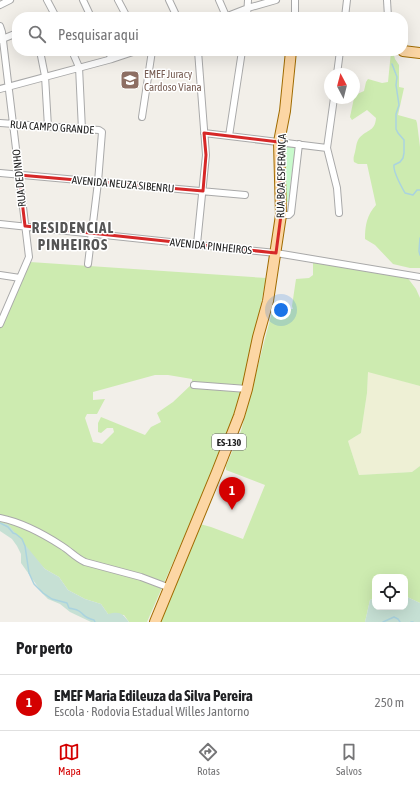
<!DOCTYPE html>
<html lang="pt">
<head>
<meta charset="utf-8">
<style>
	:root { --surface:#fff; --page:#f6f6f6; --text:#202124; --muted:#757577; --line:#e0e0e0; --accent:#d40000 }
	body { margin:0; font-family:"Asap Condensed",sans-serif; background:var(--page); color:var(--text) }
	.controls { position:absolute; right:12px; bottom:12px; display:grid; overflow:hidden; border-radius:8px; box-shadow:0 4px 16px #0002 }
	.controls button { width:36px; height:36px; display:grid; place-items:center; padding:0; border:0; border-bottom:1px solid var(--line); background:var(--surface); color:var(--text); font:20px sans-serif }
	.compass { position:absolute; left:324px; top:68px; width:36px; height:36px; border-radius:50%; background:var(--surface); box-shadow:0 4px 16px #0002; rotate:353deg }
	.you { position:absolute; left:281px; top:310px; width:14px; height:14px; margin:-10px; border:3px solid #fff; border-radius:50%; background:#1a73e8; box-shadow:0 0 0 6px #1a73e833 }
	.badge { display:grid; place-items:center; width:26px; height:26px; border-radius:50%; background:var(--accent); color:#fff; font-size:13px; font-weight:700 }
	.pin { position:absolute; translate:-50% -33px; filter:drop-shadow(0 1px 2px #0008) }
	.pin::after { content:''; position:absolute; top:21px; width:14px; height:12px; background:inherit; clip-path:polygon(0 0,100% 0,50% 100%) }
	.list { margin:0; padding:0; list-style:none }
	h2 { display:flex; justify-content:space-between; align-items:center; height:52px; margin:0; padding:0 16px; font-size:17px }
	h2 small { font-size:13px; font-weight:400; color:var(--muted) }
	.list li { display:grid; grid-template-columns:26px 1fr auto; gap:12px; align-items:center; box-sizing:border-box; height:56px; padding:0 16px; border-top:1px solid var(--line) }
	.list b { display:block; font-size:15px; white-space:nowrap }
	.list p { margin:0; font-size:13px; white-space:nowrap; color:var(--muted) }
	.list em { font-size:13px; font-style:normal; color:var(--muted) }
	.icon { flex:none; width:22px; height:22px; fill:none; stroke:currentColor; stroke-width:2; stroke-linecap:round; stroke-linejoin:round }
	.map { position:relative; flex:none; width:420px; height:622px; overflow:hidden }
	.search { position:absolute; background:var(--surface); box-shadow:0 4px 16px #0002; left:12px; right:12px; top:12px; height:44px; display:flex; align-items:center; gap:10px; box-sizing:border-box; padding:0 14px; border-radius:16px; color:var(--muted); font-size:15px }
	.sheet { height:108px; background:var(--surface) }
	nav { display:flex; justify-content:space-around; align-items:center; box-sizing:border-box; height:56px; border-top:1px solid var(--line); background:var(--surface); font-size:11px; color:var(--muted) }
	nav a { display:grid; justify-items:center; gap:2px }
	nav .on { color:var(--accent) }
	.map>svg:first-child { display:block }
	.farmland { fill:#eef0d5 }
	.grass { fill:#cdebb0; fill-rule:evenodd }
	.wetland { fill:#c6e0d4 }
	.park { fill:#c8facc }
	.lines { fill:none; stroke-linecap:round; stroke-linejoin:round }
	.stream { stroke:#aad3df; stroke-width:1.5 }
	.minor-casing { stroke:#a9a9a9; stroke-width:8 }
	.primary-casing { stroke:#a06b00; stroke-width:12 }
	.minor { stroke:#fff; stroke-width:6 }
	.primary { stroke:#fcd6a4; stroke-width:10 }
	.marked { fill:none; stroke:#d62828; stroke-width:3; stroke-linejoin:round }
	.labels { text-anchor:middle; stroke-width:3; stroke-linejoin:round; paint-order:stroke }
	.shield { fill:#fff; stroke:#646464; stroke-width:1 }
	.shield-label { font-size:10px; font-weight:bold; fill:#222 }
	.education-label { font-size:11px; fill:#785e54; stroke:#fff; text-anchor:start }
	.street-label { font-size:11px; fill:#222; stroke:#fff }
	.district-label { font-size:15px; font-weight:bold; letter-spacing:1px; fill:#555; stroke:#fff }
</style>
</head>
<body>
<div class="map">
<svg width="420" height="622" viewBox="0 0 420 622">
	<rect width="100%" height="100%" fill="#f2efe9"/>
	<!-- farmland -->
	<path class="farmland" d="M368,371L420,386V466L412,472L359,475L348,441L361,433L367,393Z"/>
	<!-- grass -->
	<path class="grass" d="M391,52H393L395,59L399,65V87L404,88L398,115L416,120L417,123L420,147V268H410L393,264L375,245L365,239C365,225 367,215 376,205L367,164H358L354,162C353,158 354,156 355,152C356,148 356,144 358,140C365,129 375,133 376,118L367,110L352,120L350,117L354,98L355,95L364,91L366,82L368,79L382,83L388,82Z
		M313,261L407,277L416,289L420,298V386L368,372L367,393L361,433L348,441L359,475L412,472L420,466V603L405,596V577H375V598L370,600L365,622H158L200,524L211,527L243,539L265,485L226,470V466L241,431L272,312L275,310L293,309L292,306L296,279L309,278L313,275Z
		M30,262L266,278L241,406L147,622H129L124,615L108,614L101,604L85,599L68,590L59,577L45,569L2,523L0,524V328ZM155,375H168L192,379V384L173,402L157,413L161,422L151,427L145,435L101,417L98,423V432L101,433L107,428H113L114,432L102,444L99,443L93,442L85,418L87,414H97L105,399L93,400V392Z"/>
	<!-- wetland -->
	<path class="wetland" d="M2,523L8,524L45,569L59,577L68,590L85,599L101,604L108,614C120,611 122,613 129,622H91L70,612L60,604L48,599L43,594L21,563V554L17,546L12,539L0,531V524Z
		M405,596L420,603V622H365L370,600L375,598V607H405Z"/>
	<!-- park -->
	<path class="park" d="M284,146L295,148L288,202L284,201Z"/>
	<g class="lines">
		<!-- stream -->
		<path class="stream" d="M392,64L397,77L396,85L399,105L396,114V129L398,133L404,140V153L403,158L400,162L394,165C393,172 401,186 405,193L413,195L417,190H420
			M420,238L419,251L420,255
			M0,523L8,527L13,533L16,534L22,539L25,546L29,573L34,584L43,593L52,599L67,603L69,608C72,609 76,609 79,611C86,616 83,617 94,620L95,622
			M383,622L394,617L398,619L400,622
			M411,622H413"/>
		<defs>
			<path id="minor" d="M47,0L56,17
				M83,0L91,17
				M118,0L127,17
				M169,0L177,17
				M219,0L226,16
				M295,0V17
				M387,0L388,17
				M0,5L10,0
				M225,17L248,8L276,0
				M247,17L248,0
				M345,17L347,0
				M0,26L2,32L29,257L0,324
				M0,40L17,33
				M40,51L45,76L48,127
				M72,51L79,67L82,130
				M108,51L112,59
				M337,74L340,51
				M0,89L112,59L136,51
				M334,98L327,148L337,188L339,213
				M142,117L152,51
				M0,123L99,130L102,132L98,182L88,264
				M204,133L327,148
				M229,136L242,51
				M0,173L245,195
				M281,215H289L291,213L299,144
				M0,224L276,253L420,277
				M197,244L206,155L198,51
				M0,275L20,278
				M194,385L247,389
				M0,518C20,522 45,535 62,546C70,551 76,558 85,562L141,577L170,588"/>
			<path id="primary" d="M403,51L420,53
				M155,622L217,472L239,416L247,389L258,337L268,301L278,235L281,215L279,142L285,111L291,51"/>
		</defs>
		<!-- minor casing -->
		<use href="#minor" class="minor-casing"/>
		<!-- primary casing -->
		<use href="#primary" class="primary-casing"/>
		<!-- minor -->
		<use href="#minor" class="minor"/>
		<!-- primary -->
		<use href="#primary" class="primary"/>
	</g>
	<!-- marked area -->
	<path class="marked" d="M204,133L279,142L281,215L276,253L25,226L19,175L203,191L206,155Z"/>
	<!-- icons -->
	<defs>
		<symbol id="school-square" viewBox="-11 -11 22 22"><rect x="-9" y="-9" width="18" height="18" rx="4" fill="#8d6e63" stroke="#fff"/><path d="M0-5L7-2L0 1L-7-2ZM-4 1L0 2.5L4 1V4Q0 6-4 4Z" fill="#fff"/></symbol>
	</defs>
	<g fill-rule="evenodd">
		<use href="#school-square" x="119" y="69" width="22" height="22"/>
	</g>
	<g class="labels">
		<!-- shield labels -->
		<rect class="shield" x="212" y="434" width="34" height="16" rx="3"/>
		<g class="shield-label">
			<text x="229" y="446">ES-130</text>
		</g>
		<!-- education labels -->
		<g class="education-label">
			<text x="144" y="78">EMEF Juracy<tspan x="144" dy="13">Cardoso Viana</tspan></text>
		</g>
		<!-- street labels -->
		<g class="street-label">
			<text transform="translate(52 127) rotate(4)" y="4">RUA CAMPO GRANDE</text>
			<text transform="translate(281 176) rotate(-89)" y="4">RUA BOA ESPERANÇA</text>
			<text transform="translate(19 178) rotate(-96)" y="4">RUA DEDINHO</text>
			<text transform="translate(123 184) rotate(5)" y="4">AVENIDA NEUZA SIBENRU</text>
			<text transform="translate(211 246) rotate(6)" y="4">AVENIDA PINHEIROS</text>
		</g>
		<!-- district labels -->
		<g class="district-label">
			<text x="73" y="233">RESIDENCIAL<tspan x="73" dy="17">PINHEIROS</tspan></text>
		</g>
	</g>
</svg>
<div class="controls">
<button><svg class="icon" aria-label="locate" viewBox="0 0 24 24"><circle cx="12" cy="12" r="6"/><path d="M12 2v4M12 18v4M2 12h4M18 12h4"/></svg></button>
</div>
<svg class="compass" viewBox="-18 -18 36 36"><path d="M0-13l5 13h-10z" fill="#e53935"/><path d="M0 13l5-13h-10z" fill="#757577"/></svg>
<div class="you"></div>
<div class="pin badge" style="left:232px;top:510px">1</div>
<div class="search"><svg class="icon" aria-label="search" viewBox="0 0 24 24"><circle cx="10" cy="10" r="6"/><path d="M15 15l6 6"/></svg>Pesquisar aqui</div>
</div>
<section class="sheet">
<h2>Por perto<small></small></h2>
<ul class="list">
<li><span class="badge">1</span><div><b>EMEF Maria Edileuza da Silva Pereira</b><p>Escola · Rodovia Estadual Willes Jantorno</p></div><em>250 m</em></li>
</ul>
</section>
<nav>
<a class="on"><svg class="icon" aria-label="map" viewBox="0 0 24 24"><path d="M3 6l6-2 6 2 6-2v14l-6 2-6-2-6 2zM9 4v14M15 6v14"/></svg>Mapa</a>
<a><svg class="icon" aria-label="directions" viewBox="0 0 24 24"><path d="M12 3l9 9-9 9-9-9zM9 14v-3h6M13 9l2 2-2 2"/></svg>Rotas</a>
<a><svg class="icon" aria-label="saved" viewBox="0 0 24 24"><path d="M7 4h10v16l-5-4-5 4z"/></svg>Salvos</a>
</nav>
</body>
</html>
